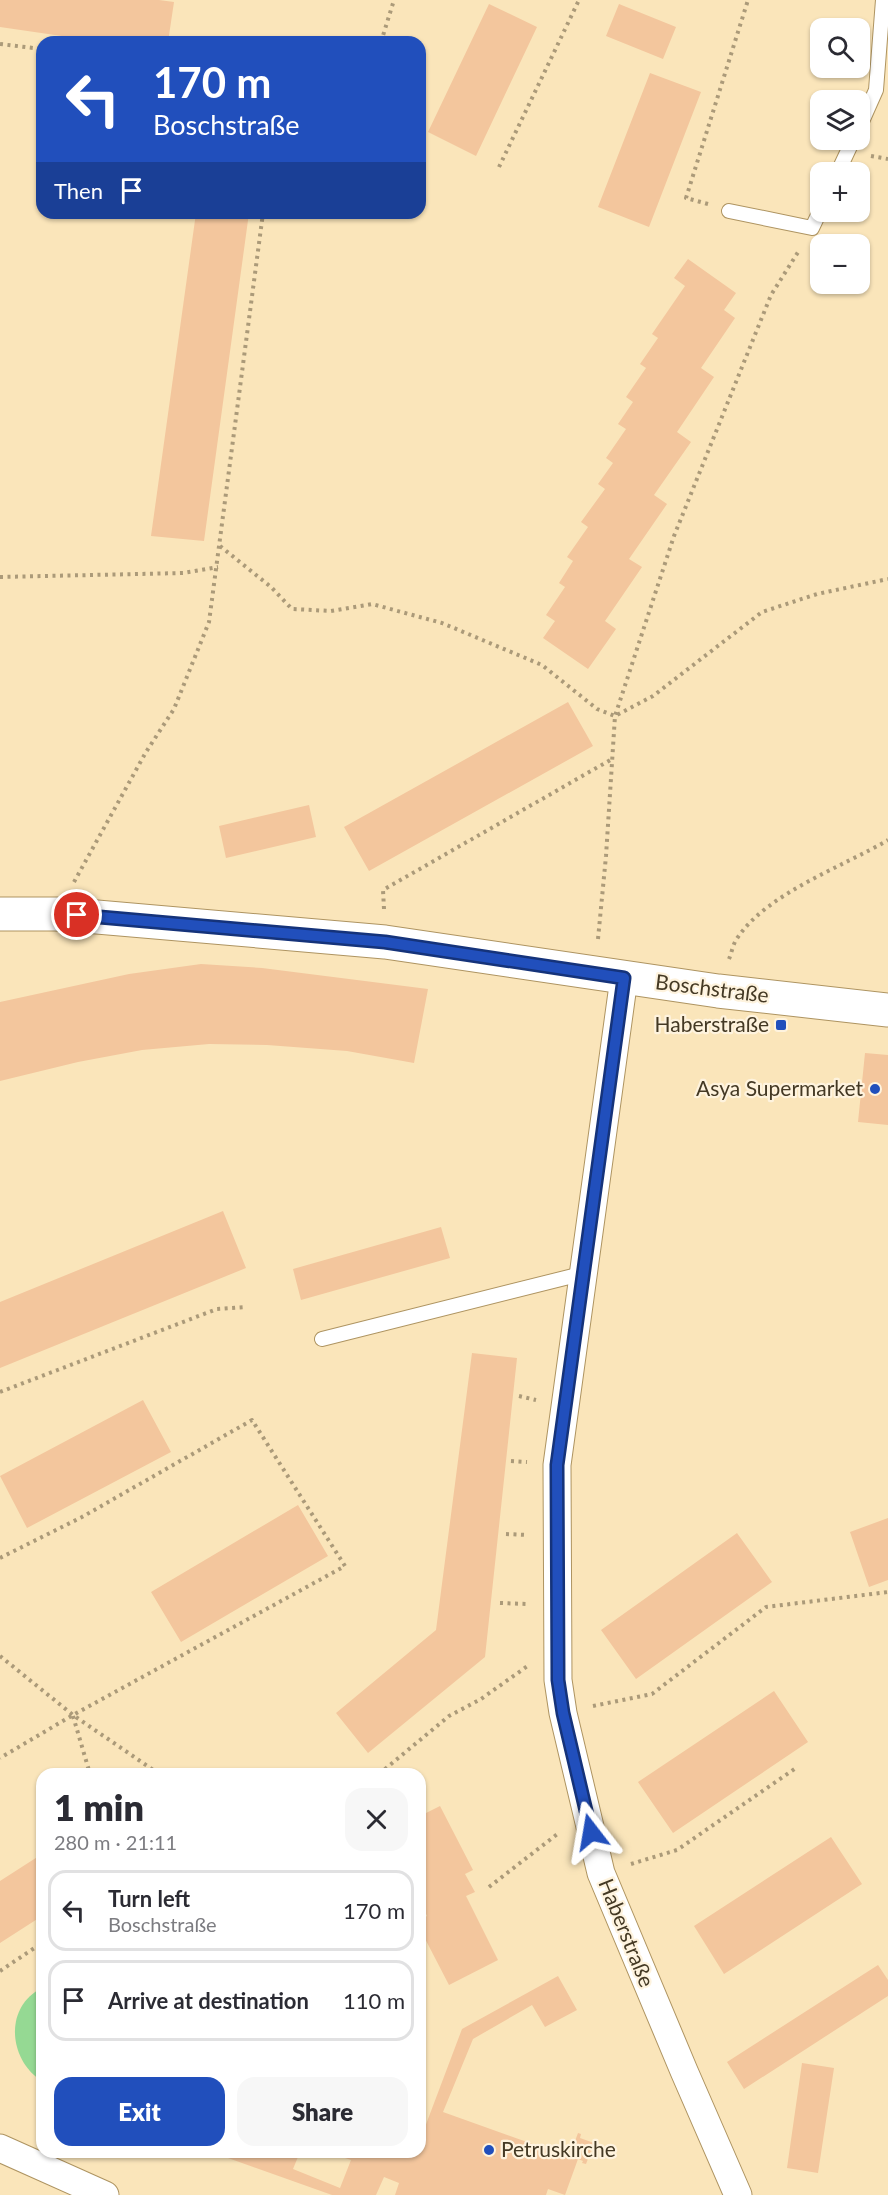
<!DOCTYPE html>
<meta charset="utf-8">
<style>
:root{--surface:#fff;--page:#f7f7f7;--text:#2b2b33;--muted:#7c7c81;--line:#e1e1e2;--accent:#214fbc}
body{margin:0;font-family:Lato,sans-serif;background:var(--page);color:var(--text);height:100vh;display:flex;flex-direction:column;font-size:22px;white-space:nowrap}
*{box-sizing:border-box;margin:0}
p{font-size:20px;color:var(--muted)}
.icon{flex:none;width:33px;height:33px;fill:none;stroke:currentColor;stroke-width:2;stroke-linecap:round;stroke-linejoin:round}
.map{position:relative;flex:1;overflow:hidden}
.sheet{position:absolute;left:36px;top:1768px;width:390px;height:390px;display:flex;flex-direction:column;background:var(--surface);border-radius:18px;box-shadow:0 2px 4px #0004}
.sheet>*{flex:none}
.hud{position:absolute;left:36px;top:36px;width:390px;height:183px;border-radius:18px;box-shadow:0 2px 4px #0004;background:#214fbc;color:#fff;overflow:hidden}
.tools{position:absolute;left:810px;top:18px;display:grid;gap:12px}
.tools a{display:grid;place-items:center;width:60px;height:60px;border-radius:12px;background:var(--surface);box-shadow:0 2px 4px #0004;font-size:30px}
.pin{position:absolute;display:grid;place-items:center;width:51px;height:51px;color:#fff;margin:-26px;border:3px solid #fff;border-radius:50%;box-shadow:0 2px 6px #0007}
.me{position:absolute;width:66px;margin:-33px;rotate:346deg;stroke-linejoin:round;filter:drop-shadow(0 0 4px #0008)}
.turn{display:flex;align-items:center;gap:21px;height:126px;padding:0 18px;font-size:27px}
.turn .icon{width:78px;height:78px;stroke-width:2.5}
.turn b{display:block;font-size:42px;line-height:51px}
.then{display:flex;align-items:center;height:57px;padding:0 18px;background:#0003;gap:12px;font-size:22px}
.round{display:grid;place-items:center;flex:none;width:63px;height:63px;border-radius:18px;background:var(--page)}
.headline{display:flex;align-items:center;justify-content:space-between;height:102px;padding:0 18px}
h1{font-size:36px;font-weight:800;line-height:45px}
.cta{display:flex;gap:12px;margin-top:auto;padding:12px 18px}
.cta a{flex:1;height:69px;border-radius:18px;background:var(--accent);color:#fff;font-size:24px;font-weight:800;line-height:69px;text-align:center}
.cta a+a{background:var(--page);color:var(--text)}
ul{padding:0;list-style:none}
li{display:flex;align-items:center;gap:18px;height:81px;margin:0 12px 9px;padding:0 6px;border:3px solid var(--line);border-radius:18px}
li div{flex:1}
li b{display:block;font-size:22px}
li em{font-style:normal}
.map>svg:first-child{display:block}
</style>
<div class="map">
<svg width="888" height="2195" viewBox="0 0 888 2195">
<rect width="100%" height="100%" fill="#fae5ba"/>
<path fill="#95d993" d="M42,1988V2081C9,2061 3,2007 42,1988Z"/>
<path fill="#f3c69d" d="M0,0H159L174,2L168,42H103L0,27Z
M489,4L537,27L476,156L428,132Z
M619,4L676,27L663,59L606,36Z
M650,73L701,92L649,227L598,207Z
M196,213H249L204,541L151,536Z
M688,259L736,293L724,310L735,318L701,368L714,377L677,432L691,442L654,495L667,504L629,559L642,567L605,621L616,629L588,669L543,638L555,621L546,615L565,587L559,583L573,561L567,557L588,527L581,522L605,489L598,484L613,463L606,458L626,429L618,424L633,402L626,397L646,368L640,364L658,338L652,334L685,286L674,278Z
M568,702L593,746L369,871L344,827Z
M309,805L316,837L226,858L219,826Z
M201,964L262,968L428,989L414,1063L347,1051L267,1045L209,1044L142,1050L78,1062L0,1081V1002L129,974Z
M865,1053L888,1055V1125L858,1122Z
M223,1211L246,1268L0,1368V1302Z
M441,1227L450,1258L301,1300L293,1269Z
M472,1353L517,1358L485,1657L368,1753L336,1713L436,1630Z
M143,1400L171,1452L27,1528L0,1476Z
M298,1505L328,1556L181,1642L151,1592Z
M888,1518V1580L869,1587L850,1532Z
M737,1533L772,1582L636,1679L601,1630Z
M774,1691L808,1742L673,1833L638,1782Z
M440,1806L473,1870L465,1874L475,1892L466,1896L498,1960L449,1985L420,1929V1920L427,1916L420,1901V1897L424,1895L420,1886V1816Z
M831,1837L862,1884L724,1974L694,1926Z
M42,1854V1916L0,1943V1881Z
M878,1965L888,1980V1996L744,2089L727,2062Z
M558,1976L577,2010L545,2027L532,2005L473,2039L443,2112L569,2157L578,2133L581,2134L580,2138L594,2143L586,2164L582,2163L583,2161L578,2159L565,2195L548,2189L546,2195H395L399,2183L384,2177L376,2195H332L228,2158L230,2152H300L293,2169L340,2188L351,2160L327,2152H420V2134L422,2135L462,2029Z
M802,2063L834,2068L818,2173L787,2168Z"/>
<g fill="none" stroke-linecap="round" stroke-linejoin="round">
<defs>
<path id="lane" d="M860,126L876,90L883,0
M838,172L853,140
M729,211L812,228L820,211
M322,1339L585,1273"/>
<path id="street" d="M624,978L557,1465L558,1680L563,1713L601,1873L684,2071L738,2195
M0,2148L105,2195"/>
<path id="secondary" d="M0,914H56L97,917L385,942L718,991L888,1010"/>
</defs>
<use href="#lane" stroke="#ae9461" stroke-width="16"/>
<use href="#street" stroke="#ae9461" stroke-width="29"/>
<use href="#secondary" stroke="#ae9461" stroke-width="35"/>
<path stroke="#ab9a79" stroke-width="4" stroke-dasharray="3 4.5" stroke-linecap="butt" d="M381,42L394,0
M0,44L42,49
M871,156L888,159
M499,167L579,0
M708,204L686,198L748,0
M220,546L271,587L292,609L331,611L372,604L442,623L542,665L597,709L615,716L653,696L762,612L817,594L888,579
M0,577L183,573L218,567
M74,882L146,752L174,709L209,622L263,213
M384,909L383,890L612,759
M598,939L606,856L615,716L674,536L771,295L800,249
M729,959C732,952 733,943 738,937C768,893 842,867 888,840
M0,1392L217,1309L246,1307
M519,1396L536,1400
M511,1461L527,1462
M506,1534L527,1535
M0,1558L82,1517L252,1420L345,1566L73,1715L0,1758
M500,1603L527,1604
M0,1656L73,1715L159,1774
M593,1706L652,1694L766,1607L888,1592
M73,1716L90,1774
M379,1774L449,1716L481,1699L529,1665
M631,1864L677,1850L796,1768
M489,1887L560,1832
M0,1971L42,1943"/>
<use href="#lane" stroke="#fff" stroke-width="14"/>
<use href="#street" stroke="#fff" stroke-width="27"/>
<use href="#secondary" stroke="#fff" stroke-width="33"/>
</g>
<g fill="none" stroke-linecap="round" stroke-linejoin="round">
<defs>
<path id="route" d="M77,915L385,942L624,978L557,1465L558,1680L563,1713L591,1832"/>
</defs>
<use href="#route" stroke="#15337a" stroke-width="15"/>
<use href="#route" stroke="#214fbc" stroke-width="10"/>
</g>
<g fill="#214fbc" stroke="#fef3de" stroke-width="2">
<rect x="775" y="1019" width="12" height="12" rx="3"/>
<circle cx="875" cy="1089" r="6"/>
<circle cx="489" cy="2150" r="6"/>
</g>
<g text-anchor="middle" stroke-width="4.5" stroke-linejoin="round" paint-order="stroke">
<g font-size="21" fill="#443924" stroke="#fef3de">
<text transform="translate(712 989) rotate(7)" y="7">Boschstraße</text>
<text transform="translate(626 1933) rotate(68)" y="7">Haberstraße</text>
</g>
<g font-size="21" fill="#443924" stroke="#fef3de" text-anchor="end">
<text x="769" y="1032">Haberstraße</text>
<text x="863" y="1096">Asya Supermarket</text>
<text x="501" y="2157" text-anchor="start">Petruskirche</text>
</g>
</g>
</svg>
<div class="tools">
<a><svg class="icon" aria-label="search" viewBox="0 0 24 24"><circle cx="10" cy="10" r="6"/><path d="M15 15l6 6"/></svg></a>
<a><svg class="icon" aria-label="layers" viewBox="0 0 24 24"><path d="M12 4l9 5-9 5-9-5zM3 14l9 5 9-5"/></svg></a>
<a>+</a>
<a>−</a>
</div>
<div class="pin" style="left:77px;top:915px;background:#d93025"><svg class="icon" aria-label="arrive" viewBox="0 0 24 24"><path d="M6 21V4h12l-3 4 3 4H6"/></svg></div>
<svg class="me" style="left:591px;top:1832px" viewBox="-20 -20 40 40"><path d="M0-17L14 15 0 8-14 15z" fill="#214fbc" stroke="#fff" stroke-width="4"/></svg>
<div class="hud">
<div class="turn"><svg class="icon" aria-label="left" viewBox="0 0 24 24"><path d="M17 20v-9H6M10 6l-5 5 5 5"/></svg><div><b>170 m</b>Boschstraße</div></div>
<div class="then">Then<svg class="icon" aria-label="arrive" viewBox="0 0 24 24"><path d="M6 21V4h12l-3 4 3 4H6"/></svg></div>
</div>
<section class="sheet">
<div class="headline"><div><h1>1 min</h1><p>280 m · 21:11</p></div><a class="round"><svg class="icon" aria-label="close" viewBox="0 0 24 24"><path d="M6 6l12 12M18 6L6 18"/></svg></a></div>
<ul>
<li><svg class="icon" aria-label="left" viewBox="0 0 24 24"><path d="M17 20v-9H6M10 6l-5 5 5 5"/></svg><div><b>Turn left</b><p>Boschstraße</p></div><em>170 m</em></li>
<li><svg class="icon" aria-label="arrive" viewBox="0 0 24 24"><path d="M6 21V4h12l-3 4 3 4H6"/></svg><div><b>Arrive at destination</b></div><em>110 m</em></li>
</ul>
<div class="cta"><a>Exit</a><a>Share</a></div>
</section>
</div>
